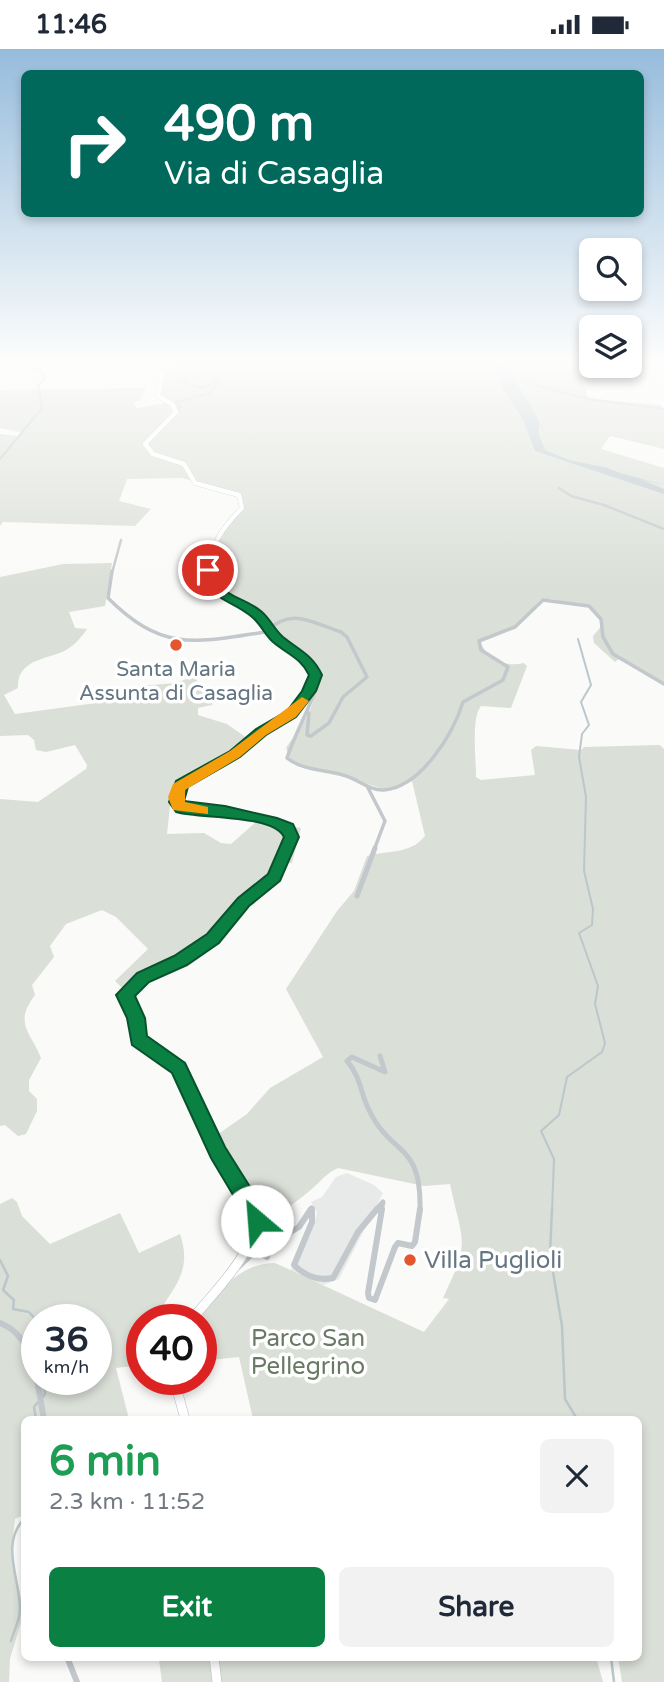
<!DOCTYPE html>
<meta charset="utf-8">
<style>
:root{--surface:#fff;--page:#f2f2f3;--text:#1f2937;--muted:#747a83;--accent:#0b8043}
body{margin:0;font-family:"Varela Round",sans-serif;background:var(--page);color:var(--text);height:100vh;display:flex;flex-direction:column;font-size:26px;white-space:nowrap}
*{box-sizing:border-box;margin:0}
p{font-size:23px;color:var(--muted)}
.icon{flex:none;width:38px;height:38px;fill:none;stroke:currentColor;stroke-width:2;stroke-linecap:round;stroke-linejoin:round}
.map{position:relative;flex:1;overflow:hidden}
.details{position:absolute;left:21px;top:1367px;width:621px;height:245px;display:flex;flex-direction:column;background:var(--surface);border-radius:10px;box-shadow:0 4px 10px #0003}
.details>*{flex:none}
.guide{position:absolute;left:21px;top:21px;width:623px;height:147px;border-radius:10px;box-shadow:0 4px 10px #0003;background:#00695c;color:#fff;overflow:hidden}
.controls{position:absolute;left:579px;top:189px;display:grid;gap:14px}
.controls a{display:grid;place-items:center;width:63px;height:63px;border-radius:10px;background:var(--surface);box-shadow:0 4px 10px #0003;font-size:35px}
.speed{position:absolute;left:21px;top:1255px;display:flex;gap:14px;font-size:35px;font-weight:700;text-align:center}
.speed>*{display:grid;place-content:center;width:91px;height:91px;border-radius:50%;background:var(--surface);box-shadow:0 4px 10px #0003;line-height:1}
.speed small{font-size:18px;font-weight:400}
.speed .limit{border:10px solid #d22;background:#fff;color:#111}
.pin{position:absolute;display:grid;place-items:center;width:60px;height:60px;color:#fff;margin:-30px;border:4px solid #fff;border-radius:50%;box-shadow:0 2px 7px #0007}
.me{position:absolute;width:77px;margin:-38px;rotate:333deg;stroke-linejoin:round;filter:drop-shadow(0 0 5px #0008)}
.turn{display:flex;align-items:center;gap:24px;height:147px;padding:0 28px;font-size:32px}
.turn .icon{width:91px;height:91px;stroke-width:2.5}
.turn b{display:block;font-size:49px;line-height:60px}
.round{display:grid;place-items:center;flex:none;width:74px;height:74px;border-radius:10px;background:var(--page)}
.headline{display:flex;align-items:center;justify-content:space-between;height:119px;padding:0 28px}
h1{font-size:42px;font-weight:700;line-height:52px;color:#1e9e55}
.primary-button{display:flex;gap:14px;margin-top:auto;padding:14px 28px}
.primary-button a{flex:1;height:80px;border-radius:10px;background:var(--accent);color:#fff;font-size:28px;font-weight:700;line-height:80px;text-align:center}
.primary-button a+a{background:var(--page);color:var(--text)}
.status{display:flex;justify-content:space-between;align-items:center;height:49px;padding:0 35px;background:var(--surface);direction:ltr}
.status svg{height:19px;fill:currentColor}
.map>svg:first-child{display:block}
</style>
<div class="status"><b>11:46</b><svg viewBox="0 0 49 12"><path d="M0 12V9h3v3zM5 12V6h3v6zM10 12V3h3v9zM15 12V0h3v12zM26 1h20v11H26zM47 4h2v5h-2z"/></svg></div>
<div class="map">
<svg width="664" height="1633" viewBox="0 0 664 1633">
<rect width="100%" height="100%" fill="#fafaf8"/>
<path fill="#e8e9e9" d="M347,1124L374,1136L383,1144L339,1230L323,1236L290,1222L315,1172L317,1163L311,1153L322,1148L336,1128Z"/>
<path fill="#dadfd7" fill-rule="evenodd" d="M170,310H573L589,350L661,356L664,361V400L610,387L601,400L664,419V635L620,609L615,613L594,594L593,587L603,575L589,558L551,550L540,551L516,578L492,585L480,593C490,612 503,618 524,614L527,617L511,659L481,657C471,668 476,711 476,728L481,731L535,726L531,701L536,697L581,701L584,698L660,696L664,700V1633H622L618,1608H639V1370H253L239,1308L201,1312L199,1270C220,1242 237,1215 275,1214L424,1283L449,1250L443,1249C471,1190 463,1196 450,1135L424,1137L338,1119C327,1124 324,1129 315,1137C298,1153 278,1164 261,1180L256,1164L211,1090L247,1065L270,1039L323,1008L286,940L337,862L354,842L367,807C387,801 410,806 425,787L412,732L387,741L291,712L286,699C310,664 325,648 306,607L292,602L250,562L225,551L217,539L212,510H205L202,506L204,499L218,492L241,460L238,455L239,445L182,429L127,430L119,452L151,460L135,477L3,473L0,477V385L18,387L20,383L0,379V341L146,339L141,351L133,354L137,359L166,354L159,348L161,324Z
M112,514L105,557L69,563L75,579L87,580C81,589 72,599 62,603C42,611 17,612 18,639L4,646L15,665L111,652L122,648L128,638L175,634L193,628L197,630L196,639L214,650L212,656L198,659V666L227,675L251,692L179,738L178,753L170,757L167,785L204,784L221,794L231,795L257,772L301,779L292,814H277L272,828L204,894L125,942L115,932L148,900L116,868L102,861L66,875L50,897L54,908L32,936L35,946C13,975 31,983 41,1009L29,1031V1042L37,1050V1062L26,1085L18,1087L5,1076L0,1077V750L38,753L86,720L87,716L75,696L46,703L36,701L34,691L28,686L0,687V528L63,515Z
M12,1149L17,1153L22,1167L50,1195L120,1164L139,1204L180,1185C190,1215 181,1230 164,1255L171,1270H142V1316L116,1319L129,1370H24V1466L15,1470L11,1504L24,1563L10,1610L9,1633H0V1155ZM37,1270H96V1330H37Z
M123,1608H596L603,1633H162L159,1611L124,1612Z"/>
<path fill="#bbc7cb" d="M492,310H501C517,335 533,358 545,385L539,375V387L545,401L569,411L608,419L581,408L620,424L664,436L642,431L664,440V445L535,402L523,371L503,339Z"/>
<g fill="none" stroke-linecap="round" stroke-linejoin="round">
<path stroke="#bbc7cb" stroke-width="2" d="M34,318L38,310
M0,410L42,359L38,337L45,329L43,324L19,310
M552,1162L554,1110L541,1082L559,1066L567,1028L602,1003L605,994L595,955L598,937L579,884L592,876L593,860L584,822L586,748L579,708L582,685L589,676L581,653L591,636L578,590"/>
<path stroke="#bbc7cb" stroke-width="2.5" d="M552,1160L550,1205L562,1277L565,1350L577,1370
M0,1211L8,1227L3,1241L14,1251L13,1260L29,1263L37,1272
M37,1304V1316
M42,1349L45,1345L43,1330
M36,1370L34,1358L38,1353
M11,1592C14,1581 20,1571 20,1560C20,1530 0,1495 24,1470
M611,1608L614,1633"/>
<defs>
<path id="secondary-far3" d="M170,310V316L162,325L158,347L172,355L176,363L145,395L153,405L184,415L195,434L239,446L242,459C224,477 208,498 209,524"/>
<path id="secondary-far2" d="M208,522C216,547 235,551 255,564C264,570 269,582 276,589C291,603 307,606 315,626L306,646L294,660L235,705L190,729L175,748L182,760C212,764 274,761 292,788L287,801"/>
<path id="secondary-far1" d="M254,1162L217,1103L179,1019L138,991L136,969L125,946L143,928L180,912L213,890L243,853L275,828L287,799"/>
<path id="secondary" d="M192,1270C213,1244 264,1196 253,1160
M174,1330L185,1370
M214,1608L217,1633"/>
<path id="highway" d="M637,310L664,312V316L640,312Z"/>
</defs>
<use href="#secondary-far3" stroke="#b3babf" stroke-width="5"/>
<use href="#secondary-far2" stroke="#b3babf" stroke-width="7"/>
<use href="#secondary-far1" stroke="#b3babf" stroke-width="9"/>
<use href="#secondary" stroke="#b3babf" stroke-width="10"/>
<use href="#highway" stroke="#b4b9bd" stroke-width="1"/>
<path stroke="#c3c8cc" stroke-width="2.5" d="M171,312L191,316L194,320L189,326
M202,324L214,327L217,333L201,339L184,334L186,329Z
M528,334L588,350L664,360
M176,361L181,358L176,353L210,344L218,334
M559,439L571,447L604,456L664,480
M112,524L121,491"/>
<path stroke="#c3c8cc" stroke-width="3.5" d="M112,522L108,549C162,603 195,594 265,583
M265,583C292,558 310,573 341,583L347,588L367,628L343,648L329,674L311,687L307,686L309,664
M315,629L319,632C310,659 296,682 287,709C302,721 325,721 343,726C356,729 370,742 384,741C421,738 453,685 463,653L503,631L508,618L481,601L479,592L515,578L543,551L589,557L601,570L603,588L613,605L664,635
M367,737L385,772L374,801"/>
<path stroke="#c3c8cc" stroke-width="5" d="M357,847L375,799
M380,1007L385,1023L352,1008L347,1012C361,1028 360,1043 369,1061C392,1109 422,1092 420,1162
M310,1162L312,1159V1162
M375,1162L383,1153L381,1162"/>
<path stroke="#c3c8cc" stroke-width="6" d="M312,1160V1173L294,1216C305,1227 318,1232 333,1229L358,1183L377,1160
M382,1160L368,1244L369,1249L375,1251L395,1198L398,1194L412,1197L415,1193L420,1160
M238,1218L256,1201L267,1208L272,1194L299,1178L311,1160
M0,1274C36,1287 37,1337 44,1370
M67,1608L77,1633"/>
<use href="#secondary-far3" stroke="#fff" stroke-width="4.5"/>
<use href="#secondary-far2" stroke="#fff" stroke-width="5"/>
<use href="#secondary-far1" stroke="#fff" stroke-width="7"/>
<use href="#secondary" stroke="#fff" stroke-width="9"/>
<use href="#highway" fill="#fff" fill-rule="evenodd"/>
</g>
<linearGradient id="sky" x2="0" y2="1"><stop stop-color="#96bcdc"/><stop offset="0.58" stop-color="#fdfdfc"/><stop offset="1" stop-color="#fdfdfc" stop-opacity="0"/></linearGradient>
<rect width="664" height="539" fill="url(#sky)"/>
<path fill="#0b8043" stroke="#07532c" stroke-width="2" d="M208,517L214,521C223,552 241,545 262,563C270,570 275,581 283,588C299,601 313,606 322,626L316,642L296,668L266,686L240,708L188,738L184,752L225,757L277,769L293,775L299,788L280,832L249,857L219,894L187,916L149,933L135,947L145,969L147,987L185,1014L225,1098L262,1157L267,1172L264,1179L257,1181L250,1179L245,1166L211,1109L172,1024L132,996L127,969L116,946L137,924L174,907L207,885L238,849L268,825L284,788C273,765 199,770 176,763L169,753L176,732L230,702L256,680L287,662L302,642L309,626C301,609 287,605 273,593C265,586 260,574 252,568C229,549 212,554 202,521Z"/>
<path fill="#f59e0b" d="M302,648L309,652L296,668L266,686L240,708L185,741V753L208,758V765L173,761L168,748L173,735L230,702Z"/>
<g fill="#e4572e" stroke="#fff" stroke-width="2.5">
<circle cx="176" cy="596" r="7"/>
<circle cx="410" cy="1211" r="7"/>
</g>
<g text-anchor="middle" stroke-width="7" stroke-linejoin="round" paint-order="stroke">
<g font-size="21" fill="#657683" stroke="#fff">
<text x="176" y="627">Santa Maria<tspan x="176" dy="24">Assunta di Casaglia</tspan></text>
</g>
<g font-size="24" fill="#657683" stroke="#fff" text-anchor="start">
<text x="424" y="1219">Villa Puglioli</text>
</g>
<g font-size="24" fill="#687a64" stroke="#fff">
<text x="308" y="1297">Parco San<tspan x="308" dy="28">Pellegrino</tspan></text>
</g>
</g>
</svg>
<div class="controls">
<a><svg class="icon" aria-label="search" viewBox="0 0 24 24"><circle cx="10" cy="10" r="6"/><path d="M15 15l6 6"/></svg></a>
<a><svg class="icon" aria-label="layers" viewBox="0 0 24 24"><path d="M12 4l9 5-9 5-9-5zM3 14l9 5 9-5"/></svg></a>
</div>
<div class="speed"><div>36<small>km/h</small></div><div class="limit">40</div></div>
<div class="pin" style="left:208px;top:521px;background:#d93025"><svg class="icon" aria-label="arrive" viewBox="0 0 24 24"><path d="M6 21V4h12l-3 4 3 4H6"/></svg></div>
<svg class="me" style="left:257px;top:1172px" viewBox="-20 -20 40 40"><circle r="19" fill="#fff"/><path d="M0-13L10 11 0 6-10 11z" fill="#0b8043"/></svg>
<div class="guide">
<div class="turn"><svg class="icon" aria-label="right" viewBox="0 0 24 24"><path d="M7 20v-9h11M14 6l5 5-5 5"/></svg><div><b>490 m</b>Via di Casaglia</div></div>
</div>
<section class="details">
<div class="headline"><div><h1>6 min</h1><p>2.3 km · 11:52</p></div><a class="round"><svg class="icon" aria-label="close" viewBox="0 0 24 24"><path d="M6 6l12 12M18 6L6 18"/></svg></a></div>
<div class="primary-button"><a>Exit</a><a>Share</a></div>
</section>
</div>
